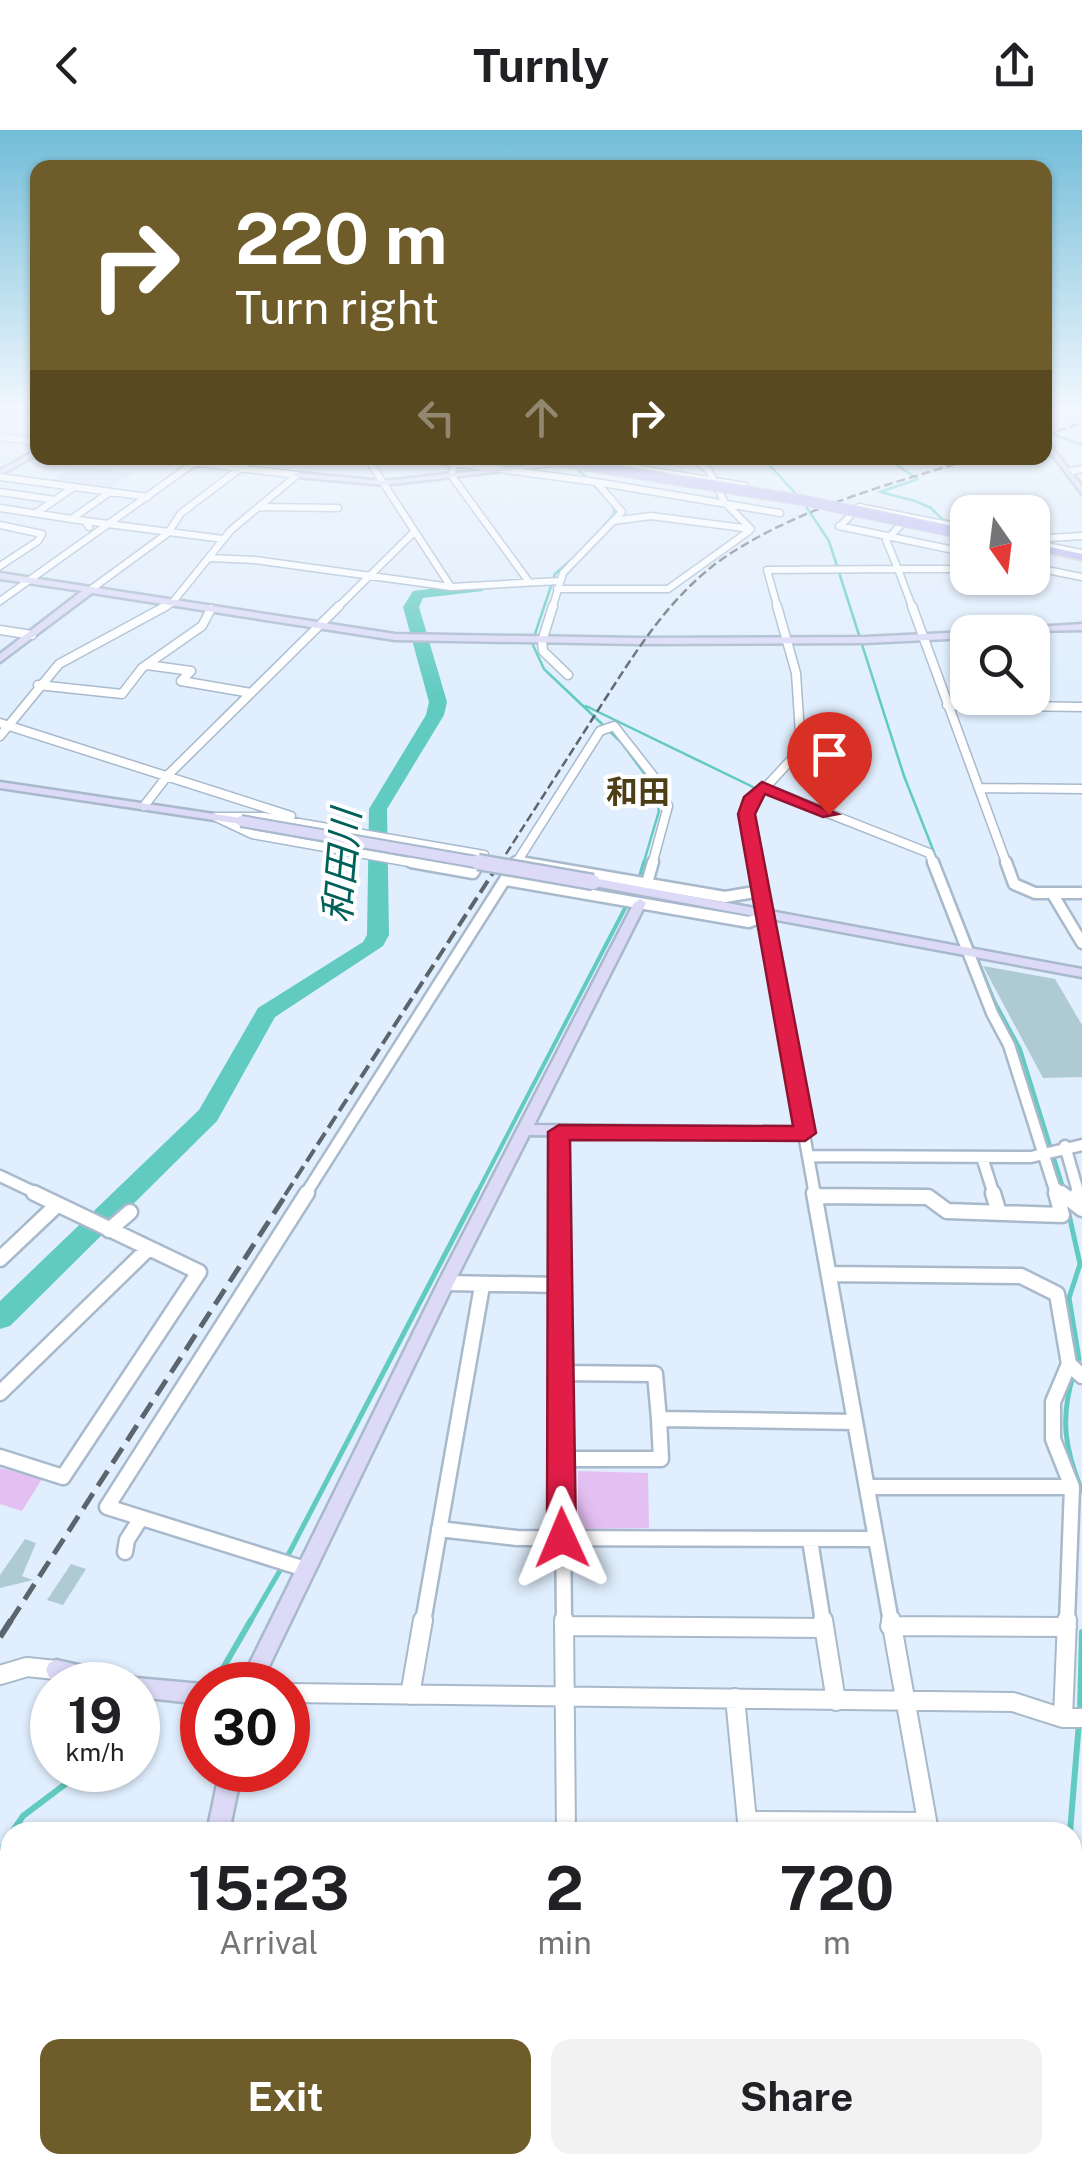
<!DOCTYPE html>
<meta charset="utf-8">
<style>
:root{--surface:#fff;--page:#f2f2f2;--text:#202124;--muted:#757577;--accent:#6e5c2a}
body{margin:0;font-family:"Public Sans","Noto Sans JP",sans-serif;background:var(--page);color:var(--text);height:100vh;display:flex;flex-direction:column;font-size:38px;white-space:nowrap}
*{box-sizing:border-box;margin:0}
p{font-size:32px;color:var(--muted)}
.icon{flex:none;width:55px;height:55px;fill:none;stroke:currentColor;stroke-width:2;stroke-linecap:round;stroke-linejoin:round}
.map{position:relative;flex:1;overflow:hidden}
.panel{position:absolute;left:0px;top:1692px;width:1082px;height:352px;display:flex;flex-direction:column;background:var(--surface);border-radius:30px 30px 0 0;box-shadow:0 2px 8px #0004}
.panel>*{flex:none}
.hud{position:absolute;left:30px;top:30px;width:1022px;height:305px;border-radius:20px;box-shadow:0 2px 8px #0004;background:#6e5c2a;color:#fff;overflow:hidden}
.needle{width:65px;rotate:166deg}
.controls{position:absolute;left:950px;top:365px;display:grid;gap:20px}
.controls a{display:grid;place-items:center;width:100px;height:100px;border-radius:20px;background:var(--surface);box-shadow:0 2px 8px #0004;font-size:50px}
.speed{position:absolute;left:30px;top:1532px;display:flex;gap:20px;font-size:50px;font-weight:700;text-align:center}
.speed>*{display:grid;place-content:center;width:130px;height:130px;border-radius:50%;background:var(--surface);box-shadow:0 2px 8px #0004;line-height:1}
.speed small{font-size:25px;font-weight:400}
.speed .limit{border:15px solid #d22;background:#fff;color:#111}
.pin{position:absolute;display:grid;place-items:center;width:85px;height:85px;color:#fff;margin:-102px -42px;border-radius:50% 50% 50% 0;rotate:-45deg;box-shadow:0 0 10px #0007}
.pin .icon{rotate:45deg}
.me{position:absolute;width:110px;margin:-55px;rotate:359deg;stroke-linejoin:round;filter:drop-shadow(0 0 8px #0008)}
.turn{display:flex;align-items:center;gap:35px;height:210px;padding:0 40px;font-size:45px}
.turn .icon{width:130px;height:130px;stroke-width:2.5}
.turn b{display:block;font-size:70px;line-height:85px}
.lanes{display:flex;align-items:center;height:95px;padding:0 40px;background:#0003;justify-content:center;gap:50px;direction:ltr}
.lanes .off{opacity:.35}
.eta{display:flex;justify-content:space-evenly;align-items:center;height:170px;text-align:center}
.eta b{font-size:60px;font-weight:700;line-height:70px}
.cta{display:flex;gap:20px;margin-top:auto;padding:20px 40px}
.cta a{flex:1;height:115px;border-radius:20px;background:var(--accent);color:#fff;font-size:40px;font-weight:700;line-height:115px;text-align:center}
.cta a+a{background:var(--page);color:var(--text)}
header{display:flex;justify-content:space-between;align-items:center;height:130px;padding:0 40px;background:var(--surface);font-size:45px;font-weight:700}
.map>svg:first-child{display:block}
</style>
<header><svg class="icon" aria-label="back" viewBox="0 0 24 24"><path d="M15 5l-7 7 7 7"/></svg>Turnly<svg class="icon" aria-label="share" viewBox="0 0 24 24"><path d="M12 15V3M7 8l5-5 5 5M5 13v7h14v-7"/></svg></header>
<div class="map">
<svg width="1082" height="2043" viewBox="0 0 1082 2043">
<rect width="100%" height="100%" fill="#e0eefd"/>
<path fill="#d0e2f6" d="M74,336L134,343L107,360L49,352Z"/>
<path fill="#e3bff2" d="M0,1338L42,1349L22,1381L0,1374Z
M578,1341L648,1343L649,1398L578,1399Z"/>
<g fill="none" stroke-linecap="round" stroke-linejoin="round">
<path stroke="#61cbc1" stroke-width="2.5" d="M1045,301L1082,315
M763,328L797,365
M886,328L918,349L880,362L915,371L931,378L943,390L968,395
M578,339L606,368
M803,372L829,411L904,646L939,735
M588,414L615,383L613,375
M578,424L555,444L532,513L544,539L621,612L652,654L659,681L643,735
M586,576L753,657"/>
<path stroke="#61cbc1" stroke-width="4" d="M938,732L994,871L1020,919L1063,1057
M639,750L644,732
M476,1065L635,759"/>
<path stroke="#61cbc1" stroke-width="5" d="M1066,1071L1080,1134L1069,1168L1079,1229L1076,1237
M1073,1246C1060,1289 1065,1320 1082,1361
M286,1429L477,1063
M250,1492L282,1437"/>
<path stroke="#61cbc1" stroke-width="6" d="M219,1545L251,1490
M1080,1582L1082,1502
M138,1599L149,1590
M12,1702L23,1686L84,1640
M1070,1702L1079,1592
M0,1721L10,1706
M1059,2035V2043"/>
<path fill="#61cbc1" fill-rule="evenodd" d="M478,453L483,455V461L423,468L419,477L447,572L444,585L387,679L389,805L383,816L275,887L217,991L10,1196L0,1199V1171L199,980L258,878L363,812L367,805L369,679L426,585L429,572L403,477L413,461Z"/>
</g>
<path fill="#aecad3" d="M983,836L1055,849L1082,895V947L1043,948Z
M25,1409L36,1413L22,1446L33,1450L0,1458V1445Z
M71,1434L86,1439L63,1475L47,1470Z"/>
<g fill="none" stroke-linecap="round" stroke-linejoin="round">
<defs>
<path id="street-far4" d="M0,307L38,312
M158,328L297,345
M367,328L451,457
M417,328L596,352L780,383
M456,330L451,345L529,452
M591,331L745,356
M1069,342L1082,339
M0,347L148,367
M0,362L55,370
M259,377L338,378
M0,378L85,391L89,397
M36,383L74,357
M909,387L886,410L898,439H968
M73,388L110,362
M85,391L223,409
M613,391L651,386L751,399L725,373L709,341L694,328
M0,395L42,404L38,411L0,436
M839,396L968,423
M840,396L859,377L968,399
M1032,409L1082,406
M1032,413L1082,423
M210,428L255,430L451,457L560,451
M1032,437L1082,447
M557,459H668L749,401
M90,460L168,403L181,383L254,328
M0,471L201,328
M161,479L172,473L231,400L297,345
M336,479L414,402
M552,479L563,443L622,382L597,353
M778,479L767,440L898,439L913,479"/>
<path id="street-far3" d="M553,476L542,511L543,521L568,545
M912,476L1007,735
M0,500L32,505
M147,535L191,541L181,551L251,563
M38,555L122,564L142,538L202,496L211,479
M947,575L1082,577
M0,593L291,686
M0,606L59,534L166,476
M762,657L929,723L934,735
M979,658L1082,659
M144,676L168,645L339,476
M519,732L534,735
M426,735L252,704L216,687H264L484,725L478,735
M515,735L600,601L614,596L658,652L668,676L652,735
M755,735L746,684L750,674L801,619L796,543L777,476"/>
<path id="street-far2" d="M411,732L473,743L480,732
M520,732L725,767L761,761
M755,732L815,1065
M933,732L992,883L1009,915L1054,1057L1064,1065
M1006,732L1014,754L1035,763H1082
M506,750L749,792L766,785
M647,753L653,732
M1052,763L1082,813
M559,1003L560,1065
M1065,1016L1079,1065
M809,1026L1031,1027L1082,1015
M982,1027L994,1065
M0,1046L40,1065
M1054,1057L1056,1065
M305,1065L516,732"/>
<path id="street-far1" d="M560,1063L564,1492
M814,1063L891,1492
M993,1063L999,1083
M1061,1063L1082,1079
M1078,1063L1082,1075
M816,1066L928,1067L947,1081L1062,1085L1056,1063
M109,1100L130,1082
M0,1129L57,1075
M830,1144L1021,1146L1057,1164L1069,1234L1082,1246
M446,1153L559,1155
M559,1243L655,1244L659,1289
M0,1263L148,1119
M0,1327L63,1347L199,1142L34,1063
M561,1329H661L659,1289L855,1292
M867,1357H1072
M439,1399L517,1408L876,1409
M810,1410L823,1492
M125,1422L127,1410L141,1388
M305,1439L107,1377L307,1063
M423,1492L482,1156
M1067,1492L1072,1357L1053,1309V1272L1069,1234"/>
<path id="street" d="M564,1490L566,1702
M823,1490L836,1571
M891,1490L929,1702
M564,1496L824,1498
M890,1496L1067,1497
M0,1545L27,1537L56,1540
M288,1563L1013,1572L1063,1588H1082
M410,1565L423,1490
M735,1568L747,1691L927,1692
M1063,1588L1067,1490
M0,1758L5,1738
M1072,1985L1082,1992
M569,2035V2043
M705,2035L706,2043
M986,2035L987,2043
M14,2043H48"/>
<path id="secondary" d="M1045,308L1082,356V364L1045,315Z
M38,319V324L0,345V340Z
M594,328H614L384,355L297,347L293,345L297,343L384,351Z
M0,443L395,504L639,508L865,507L968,502H969L968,508L865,513L639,514L395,510L92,463L0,532V524L82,461L0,449Z
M1082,494V500L998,502L1003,499Z
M0,652L241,688L247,691L241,694L0,658Z
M593,748L1082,839V847L589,755V749Z
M640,769L646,773L534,995L805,998L812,1003L805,1008L529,1005L454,1153L260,1555H239L438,1153L634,773Z
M56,1530L136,1548L202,1554L204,1555H202V1574L138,1567V1555C107,1555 77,1557 49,1547L46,1540L49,1533Z
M220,1640H242L229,1702H207Z
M156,2035H182L181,2043H155Z"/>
<path id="primary" d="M0,280H38V284H0Z
M1032,413L1082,424V430L1032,419Z"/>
</defs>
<use href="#street-far4" stroke="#a8b9cc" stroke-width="9"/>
<use href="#street-far3" stroke="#a8b9cc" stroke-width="11"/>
<use href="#street-far2" stroke="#a8b9cc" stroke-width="15"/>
<use href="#street-far1" stroke="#a8b9cc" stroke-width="19"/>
<use href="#street" stroke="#a8b9cc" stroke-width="22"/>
<use href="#secondary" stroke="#a8b9cc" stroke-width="5"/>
<use href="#primary" stroke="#cecfd1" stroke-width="4"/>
<use href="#street-far4" stroke="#fff" stroke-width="6"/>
<use href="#street-far3" stroke="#fff" stroke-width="8"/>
<use href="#street-far2" stroke="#fff" stroke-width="10"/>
<use href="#street-far1" stroke="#fff" stroke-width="14"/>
<use href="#street" stroke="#fff" stroke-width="18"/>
<use href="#secondary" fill="#dcdaf7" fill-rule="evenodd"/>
<use href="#primary" fill="#b8b6ef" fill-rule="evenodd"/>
<path stroke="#5c646d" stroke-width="2.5" stroke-dasharray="9 4" stroke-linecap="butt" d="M1045,305L1082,293
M499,735C530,686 562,637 593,588C632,528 668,465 728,425C803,376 891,354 975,328"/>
<path stroke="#5c646d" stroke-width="4" stroke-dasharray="14 6" stroke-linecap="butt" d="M285,1065L500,732"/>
<path stroke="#5c646d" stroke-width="5" stroke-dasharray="18 9" stroke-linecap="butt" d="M10,1492L287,1063"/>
<path stroke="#5c646d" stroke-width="6" stroke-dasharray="22 11" stroke-linecap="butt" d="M0,1507L11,1490"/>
<defs>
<path id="secondary-bridge-far1" d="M241,691L493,735"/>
<path id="secondary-bridge" d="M478,732L593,752"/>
<path id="primary-bridge" d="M539,328L807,371L968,405"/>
</defs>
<use href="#secondary-bridge-far1" stroke="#a8b9cc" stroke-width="14" stroke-linecap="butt"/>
<use href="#secondary-bridge" stroke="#a8b9cc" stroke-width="19" stroke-linecap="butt"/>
<use href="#primary-bridge" stroke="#cecfd1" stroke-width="12" stroke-linecap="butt"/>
<use href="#secondary-bridge-far1" stroke="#dcdaf7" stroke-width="10"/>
<use href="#secondary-bridge" stroke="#dcdaf7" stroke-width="14"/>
<use href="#primary-bridge" stroke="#b8b6ef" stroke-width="10"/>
</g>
<linearGradient id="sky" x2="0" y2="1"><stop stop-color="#72bdd8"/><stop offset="0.49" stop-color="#f1f7fe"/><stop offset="1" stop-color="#f1f7fe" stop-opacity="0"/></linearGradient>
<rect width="1082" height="566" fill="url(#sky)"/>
<path fill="#e11d48" stroke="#92132f" stroke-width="2.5" d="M762,652L838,684L823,687L765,664L755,684L816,1003L805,1011L570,1010L576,1408L572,1417L562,1421L552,1417L547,1408L548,1002L559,995L793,996L738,684L744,667Z"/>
<g text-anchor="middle" stroke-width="8" stroke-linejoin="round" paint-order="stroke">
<g font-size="32" font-weight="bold" fill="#4c3e15" stroke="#fff">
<text x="638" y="673">和田</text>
</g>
<g font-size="38" font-style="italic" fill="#00615a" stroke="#fff">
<text transform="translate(342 736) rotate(-85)" y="13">和田川</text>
</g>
</g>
</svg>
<div class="controls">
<a><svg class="needle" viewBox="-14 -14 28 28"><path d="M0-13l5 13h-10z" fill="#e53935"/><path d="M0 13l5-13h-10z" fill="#757577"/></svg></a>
<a><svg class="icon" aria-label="search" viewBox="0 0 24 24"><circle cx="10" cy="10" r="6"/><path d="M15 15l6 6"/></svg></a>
</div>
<div class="speed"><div>19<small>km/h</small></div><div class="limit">30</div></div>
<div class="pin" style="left:829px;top:684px;background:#d93025"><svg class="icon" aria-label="arrive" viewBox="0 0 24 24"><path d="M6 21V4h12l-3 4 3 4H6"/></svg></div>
<svg class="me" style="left:562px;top:1408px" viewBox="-20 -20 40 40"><path d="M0-17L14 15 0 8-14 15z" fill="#e11d48" stroke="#fff" stroke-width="4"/></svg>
<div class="hud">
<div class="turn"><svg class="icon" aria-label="right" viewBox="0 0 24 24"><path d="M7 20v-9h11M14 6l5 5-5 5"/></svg><div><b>220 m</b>Turn right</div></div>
<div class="lanes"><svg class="icon off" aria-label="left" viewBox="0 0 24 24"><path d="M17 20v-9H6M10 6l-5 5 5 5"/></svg><svg class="icon off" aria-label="ahead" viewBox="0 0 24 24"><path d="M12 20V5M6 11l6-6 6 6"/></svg><svg class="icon" aria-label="right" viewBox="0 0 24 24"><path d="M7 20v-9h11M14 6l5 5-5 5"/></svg></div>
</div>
<section class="panel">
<div class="eta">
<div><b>15:23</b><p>Arrival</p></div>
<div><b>2</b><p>min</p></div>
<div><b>720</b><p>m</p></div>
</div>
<div class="cta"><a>Exit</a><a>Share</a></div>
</section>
</div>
